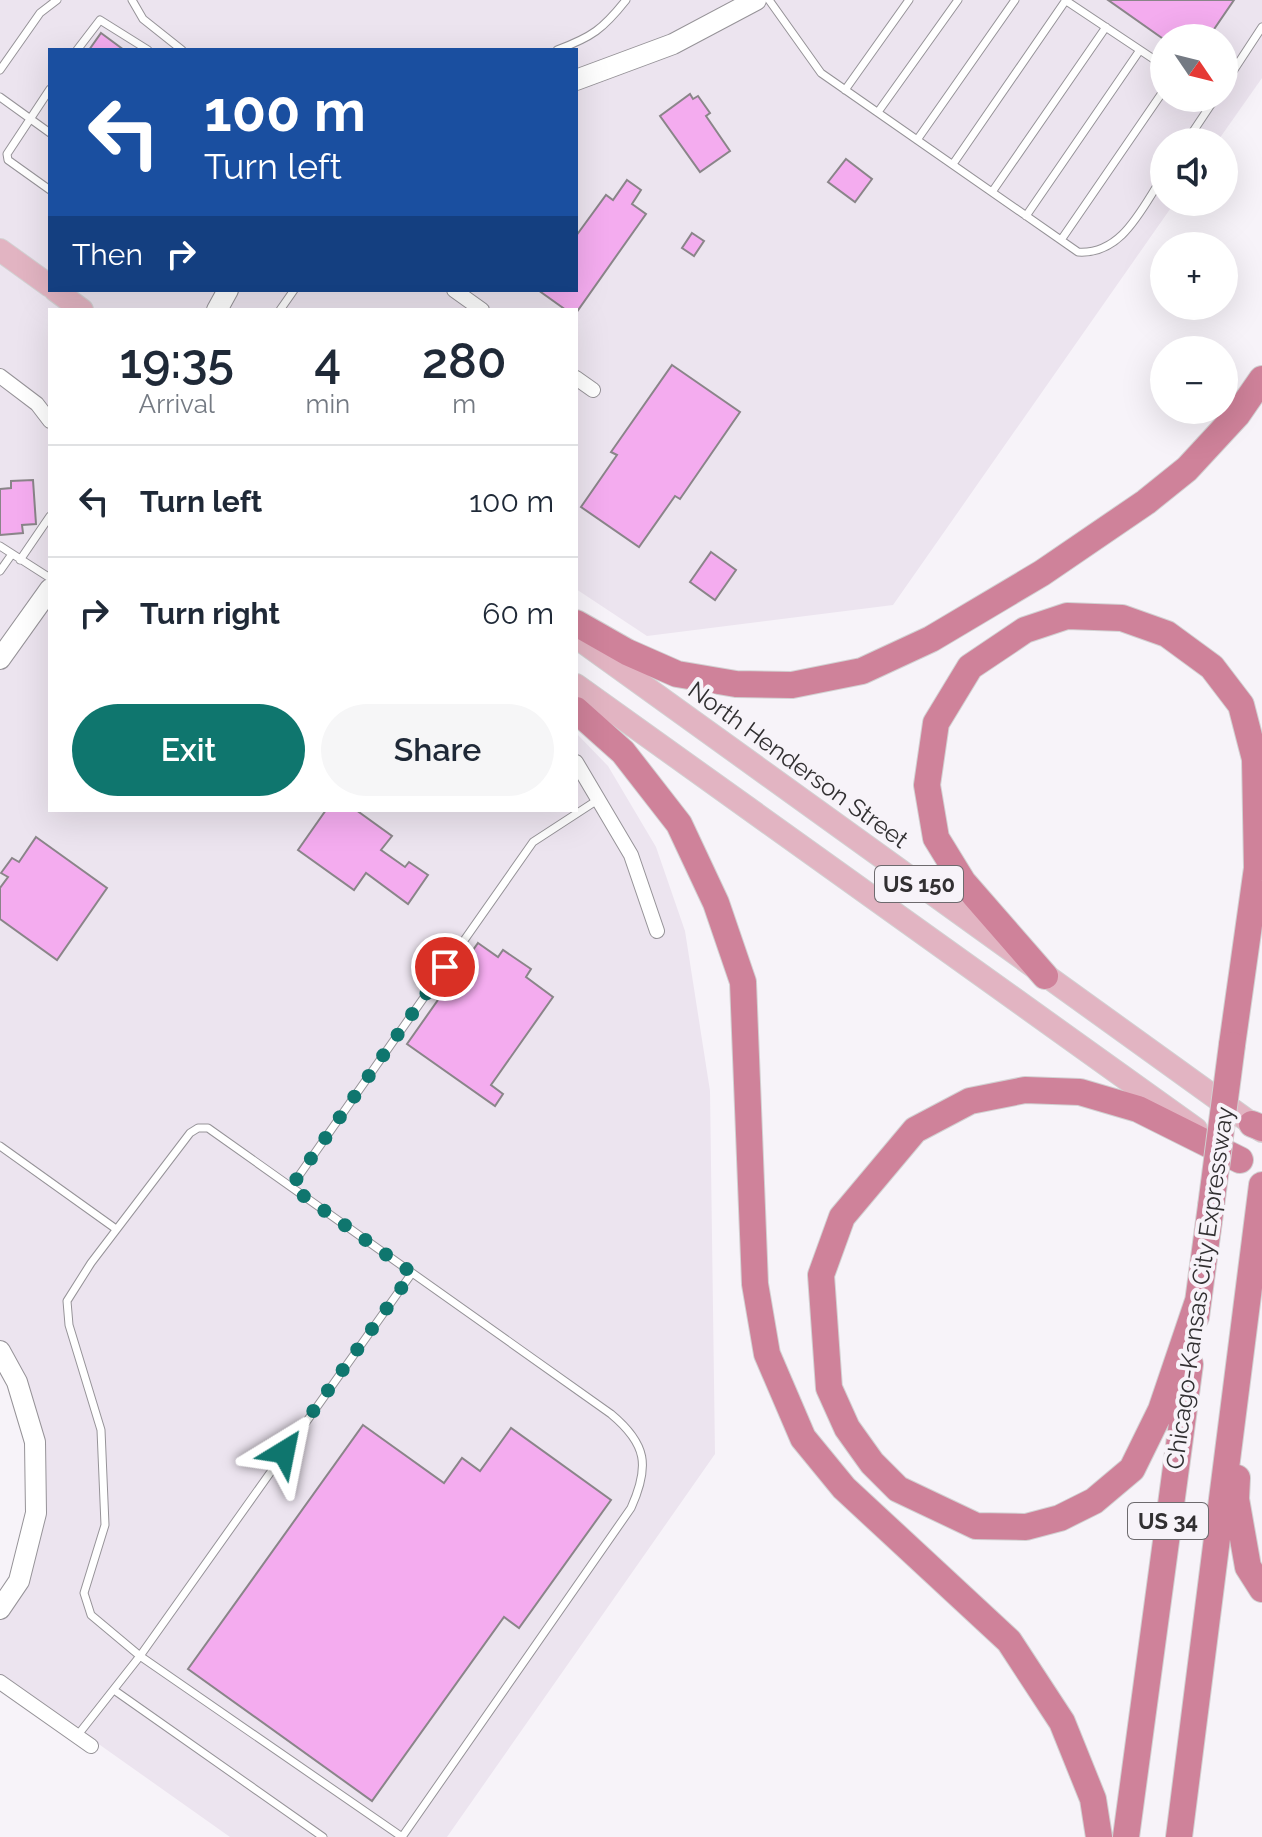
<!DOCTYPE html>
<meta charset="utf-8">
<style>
:root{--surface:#fff;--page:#f6f6f7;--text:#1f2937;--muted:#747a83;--line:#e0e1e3;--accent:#0f766e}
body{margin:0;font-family:Raleway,sans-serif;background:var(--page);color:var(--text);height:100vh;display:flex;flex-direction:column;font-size:30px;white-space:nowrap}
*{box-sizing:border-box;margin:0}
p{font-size:26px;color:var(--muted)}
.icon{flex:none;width:44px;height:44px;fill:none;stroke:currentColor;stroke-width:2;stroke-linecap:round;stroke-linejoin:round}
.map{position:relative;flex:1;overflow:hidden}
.details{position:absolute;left:48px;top:308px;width:530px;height:504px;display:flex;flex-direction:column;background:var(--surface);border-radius:0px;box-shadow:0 8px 32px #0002}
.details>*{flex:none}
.top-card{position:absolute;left:48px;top:48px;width:530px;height:244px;border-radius:0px;box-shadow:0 8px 32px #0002;background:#1a4fa0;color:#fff;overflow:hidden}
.needle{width:52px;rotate:125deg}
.controls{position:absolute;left:1150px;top:24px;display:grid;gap:16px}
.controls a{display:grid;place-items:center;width:88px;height:88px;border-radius:50%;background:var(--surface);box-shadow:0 8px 32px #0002;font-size:40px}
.pin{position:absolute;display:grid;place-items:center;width:68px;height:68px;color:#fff;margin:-34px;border:4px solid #fff;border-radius:50%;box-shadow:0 2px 8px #0007}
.me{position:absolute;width:88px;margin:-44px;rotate:35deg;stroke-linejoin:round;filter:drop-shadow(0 0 6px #0008)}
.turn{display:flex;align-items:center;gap:28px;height:168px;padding:0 24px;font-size:36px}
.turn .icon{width:104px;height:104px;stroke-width:2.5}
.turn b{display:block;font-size:56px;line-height:68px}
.then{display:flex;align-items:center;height:76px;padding:0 24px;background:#0003;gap:16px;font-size:30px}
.eta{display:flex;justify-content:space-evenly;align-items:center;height:136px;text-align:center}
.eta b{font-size:48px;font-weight:600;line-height:56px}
.primary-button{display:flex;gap:16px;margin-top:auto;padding:16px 24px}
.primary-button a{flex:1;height:92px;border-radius:48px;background:var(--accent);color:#fff;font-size:32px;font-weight:600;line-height:92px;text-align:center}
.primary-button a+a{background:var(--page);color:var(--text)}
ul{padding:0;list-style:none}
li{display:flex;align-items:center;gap:24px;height:112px;padding:0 24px;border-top:2px solid var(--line)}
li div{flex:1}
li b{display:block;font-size:30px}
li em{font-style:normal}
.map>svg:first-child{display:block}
</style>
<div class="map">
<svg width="1262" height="1837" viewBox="0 0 1262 1837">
<rect width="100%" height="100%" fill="#f7f3f9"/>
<path fill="#ece4ef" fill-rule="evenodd" d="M0,0H1262V78L1217,142H1164V202H1175L893,605L647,636L576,589V310H50V810H576V733L608,766L656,847L685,931L710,1091L715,1454L447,1837H230L100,1745L77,1736L0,1682V1609L19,1581L35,1442L0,1351ZM1164,38H1224V98H1164ZM50,50H576V290H50Z"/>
<path fill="#f4acef" stroke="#8a8589" stroke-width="2" d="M1108,0H1234L1208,38H1162Z
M101,33L124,50H89Z
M690,94L693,99L698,96L710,113L706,116L730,151L700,172L660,116Z
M846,159L872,179L855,202L828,182Z
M627,180L641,190L632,204L646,214L576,313V310H566L538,290H576V236L606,195L613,200Z
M692,233L704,241L694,256L682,248Z
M672,365L740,412L680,499L675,496L639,547L581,507L617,455L611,452Z
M33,480L36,524L22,525L23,533L0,535V489L11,488V481Z
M711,552L736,570L715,600L690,582Z
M326,810H356L392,836L381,850L405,867L409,862L428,875L408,904L366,873L354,890L298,850Z
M36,837L107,888L57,960L0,919V888L8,877L1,873L12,858L19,862Z
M478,943L498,957L503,950L531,969L526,977L553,997L491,1085L503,1094L495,1106L407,1044Z
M363,1425L444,1483L462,1458L480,1471L511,1428L611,1500L519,1628L504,1617L372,1801L188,1669Z"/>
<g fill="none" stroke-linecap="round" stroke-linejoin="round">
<defs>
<path id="lane" d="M132,0L143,19L182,50
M769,0L821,73L1078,252C1123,255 1142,207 1164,175
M1065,0L1164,66
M77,50L100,20L148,50
M557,50C592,37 603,29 626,0
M0,70L40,13L57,0
M1224,85L1262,27
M50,89L7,154L8,160L50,190
M845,90L909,0
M0,97L50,133
M878,112L958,0
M917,140L1015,0
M1186,142L1214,100L1211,98
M953,164L1066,0
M992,192L1106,27
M1026,216L1140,50
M1061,240L1164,90
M280,310L294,290
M0,546L50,578
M20,560L50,516
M0,571L12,554
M0,1146L116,1229
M291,1187L533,842L599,799
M114,1690L323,1837
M77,1736L140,1656L412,1273
M402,1837L631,1508C650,1466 647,1444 611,1414L208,1128H198L190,1133L91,1263L67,1301L69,1325L101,1430L105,1525L84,1593L91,1615L140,1656L402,1837"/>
<path id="street" d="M454,290L482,310
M0,376L37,404L50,421
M576,378L593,390
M576,762L631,855L657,931
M0,1682L91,1746"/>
<path id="secondary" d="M576,80L673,44L756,0
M217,310L228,290
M0,659L50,589
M0,1351L17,1382L35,1442L36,1513L19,1581L0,1609"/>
<path id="primary" d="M0,250L50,286
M55,290L82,310
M576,637L1262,1131
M576,685L1196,1129"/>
<path id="highway" d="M576,623L627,652L677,674L736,684L792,685L862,671L931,639L1042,573L1146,502L1187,469L1237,415L1262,379
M576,710L623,752L679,824L716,903L743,982L755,1284L767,1354L803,1438L844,1488L1009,1641L1062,1722L1093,1799L1099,1837
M1045,976L963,882L936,838L927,785L936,723L970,667L1025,630L1067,616L1122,618L1167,634L1212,667L1241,705L1255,759L1257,868
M1232,1045L1259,854
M1252,1124L1262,1128
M1198,1301L1161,1410L1132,1469L1094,1501L1060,1518L1026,1527L976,1526L898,1489L872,1463L847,1428L829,1388L821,1275L842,1217L915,1130L970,1101L1025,1090L1080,1092L1138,1109L1240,1160
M1196,1317L1211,1206
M1237,1478L1236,1499L1248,1567L1262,1589
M1126,1837L1190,1364
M1179,1837L1262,1185"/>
</defs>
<use href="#lane" stroke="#969398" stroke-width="9"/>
<use href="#street" stroke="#969398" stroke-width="16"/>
<use href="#secondary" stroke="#969398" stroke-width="22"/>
<use href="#primary" stroke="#d2d1d2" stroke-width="24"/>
<use href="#highway" stroke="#d2d1d2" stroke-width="28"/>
<use href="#lane" stroke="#fff" stroke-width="7"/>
<use href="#street" stroke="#fff" stroke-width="14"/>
<use href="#secondary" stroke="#fff" stroke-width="20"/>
<use href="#primary" stroke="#e2b4c2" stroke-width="22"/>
<use href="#highway" stroke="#cf829a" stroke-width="26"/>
<defs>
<path id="highway-bridge" d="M1211,1206L1232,1045"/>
</defs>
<use href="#highway-bridge" stroke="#d2d1d2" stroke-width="28" stroke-linecap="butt"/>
<use href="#highway-bridge" stroke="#cf829a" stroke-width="26"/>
</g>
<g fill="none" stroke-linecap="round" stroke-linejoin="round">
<path stroke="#0f766e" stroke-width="14" stroke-dasharray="0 25.2" d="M284,1452L412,1273L291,1187L445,967"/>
</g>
<g text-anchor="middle" stroke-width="8" stroke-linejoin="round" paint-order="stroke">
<g fill="#f7f3f9" stroke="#6d6a6e" stroke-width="2">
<rect x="875" y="866" width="88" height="36" rx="6"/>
<rect x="1128" y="1503" width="80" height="36" rx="6"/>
</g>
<g font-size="22" font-weight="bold" fill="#323032">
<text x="919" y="892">US 150</text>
<text x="1168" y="1529">US 34</text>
</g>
<g font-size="24" fill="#323032" stroke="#f7f3f9">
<text transform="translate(798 765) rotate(36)" y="8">North Henderson Street</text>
<text transform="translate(1200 1288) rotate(-82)" y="8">Chicago-Kansas City Expressway</text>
</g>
</g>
</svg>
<div class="controls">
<a><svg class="needle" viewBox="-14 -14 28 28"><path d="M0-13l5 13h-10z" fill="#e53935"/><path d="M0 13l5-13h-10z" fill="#747a83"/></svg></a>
<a><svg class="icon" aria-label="sound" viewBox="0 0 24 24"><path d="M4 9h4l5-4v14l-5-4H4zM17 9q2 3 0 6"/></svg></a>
<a>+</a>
<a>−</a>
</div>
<div class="pin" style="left:445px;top:967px;background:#d93025"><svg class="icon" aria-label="arrive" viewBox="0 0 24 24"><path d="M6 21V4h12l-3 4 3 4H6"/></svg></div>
<svg class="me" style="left:284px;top:1452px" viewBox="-20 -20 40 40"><path d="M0-17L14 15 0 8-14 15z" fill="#0f766e" stroke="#fff" stroke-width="4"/></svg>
<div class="top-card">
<div class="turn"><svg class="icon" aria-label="left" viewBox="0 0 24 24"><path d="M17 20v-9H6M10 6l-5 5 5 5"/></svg><div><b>100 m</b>Turn left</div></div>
<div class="then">Then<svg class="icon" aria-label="right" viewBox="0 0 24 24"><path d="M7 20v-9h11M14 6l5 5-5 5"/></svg></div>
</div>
<section class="details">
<div class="eta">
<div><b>19:35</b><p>Arrival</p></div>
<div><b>4</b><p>min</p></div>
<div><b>280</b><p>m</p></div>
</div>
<ul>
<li><svg class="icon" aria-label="left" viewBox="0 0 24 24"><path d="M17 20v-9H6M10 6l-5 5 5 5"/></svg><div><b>Turn left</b></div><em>100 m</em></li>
<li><svg class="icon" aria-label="right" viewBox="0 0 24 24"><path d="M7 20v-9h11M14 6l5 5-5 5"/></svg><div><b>Turn right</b></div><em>60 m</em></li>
</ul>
<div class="primary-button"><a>Exit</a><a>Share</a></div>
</section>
</div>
